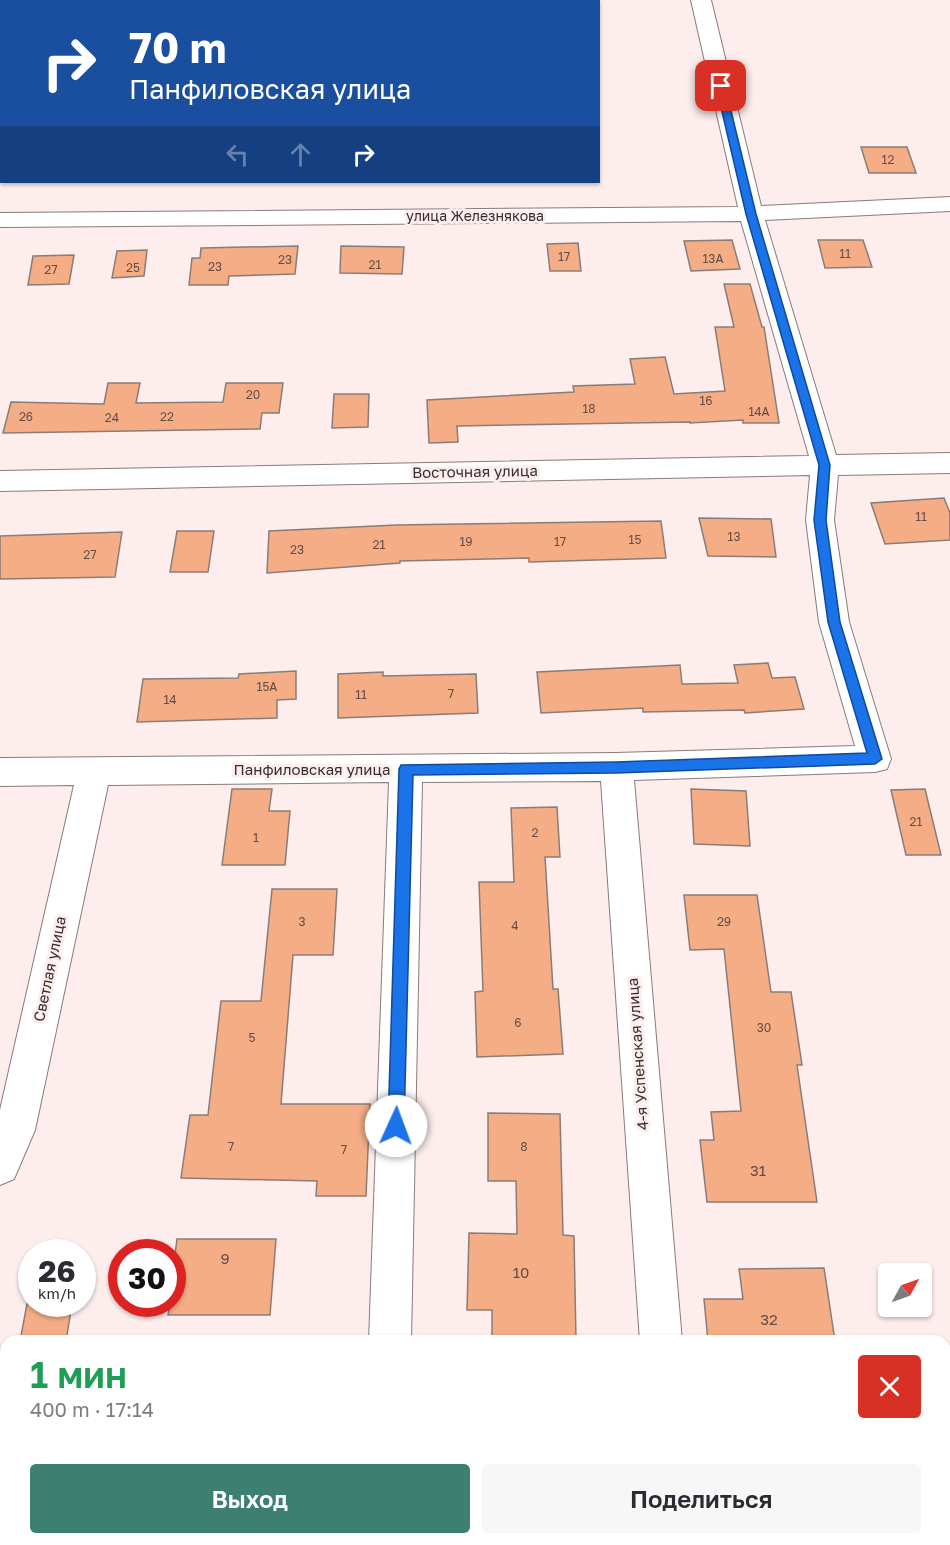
<!DOCTYPE html>
<html lang="ru">
<meta charset="utf-8">
<style>
:root{--surface:#fff;--page:#f7f7f7;--text:#2b2b33;--muted:#7c7c81;--accent:#3d7f71}
body{margin:0;font-family:"Golos Text",sans-serif;background:var(--page);color:var(--text);height:100vh;display:flex;flex-direction:column;font-size:22px;white-space:nowrap}
*{box-sizing:border-box;margin:0}
p{font-size:20px;color:var(--muted)}
.icon{flex:none;width:33px;height:33px;fill:none;stroke:currentColor;stroke-width:2;stroke-linecap:round;stroke-linejoin:round}
.map{position:relative;flex:1;overflow:hidden}
.drawer{position:absolute;left:0px;top:1335px;width:951px;height:210px;display:flex;flex-direction:column;background:var(--surface);border-radius:18px 18px 0 0;box-shadow:0 2px 4px #0004}
.drawer>*{flex:none}
.top-card{position:absolute;left:0px;top:0px;width:600px;height:183px;box-shadow:0 2px 4px #0004;background:#1a4fa0;color:#fff;overflow:hidden}
.needle{width:39px;rotate:50deg}
.controls{position:absolute;left:878px;top:1263px;display:grid;gap:12px}
.controls a{display:grid;place-items:center;width:54px;height:54px;border-radius:6px;background:var(--surface);box-shadow:0 2px 4px #0004;font-size:30px}
.speed{position:absolute;left:18px;top:1239px;display:flex;gap:12px;font-size:30px;font-weight:700;text-align:center}
.speed>*{display:grid;place-content:center;width:78px;height:78px;border-radius:50%;background:var(--surface);box-shadow:0 2px 4px #0004;line-height:1}
.speed small{font-size:15px;font-weight:400}
.speed .limit{border:9px solid #d22;background:#fff;color:#111}
.pin{position:absolute;display:grid;place-items:center;width:51px;height:51px;color:#fff;margin:-26px;border-radius:12px;box-shadow:0 3px 9px #0006}
.me{position:absolute;width:66px;margin:-33px;rotate:2deg;stroke-linejoin:round;filter:drop-shadow(0 0 4px #0008)}
.turn{display:flex;align-items:center;gap:21px;height:126px;padding:0 30px;font-size:27px}
.turn .icon{width:78px;height:78px;stroke-width:2.5}
.turn b{display:block;font-size:42px;line-height:51px}
.lanes{display:flex;align-items:center;height:57px;padding:0 30px;background:#0003;justify-content:center;gap:30px;direction:ltr}
.lanes .off{opacity:.35}
.round{display:grid;place-items:center;flex:none;width:63px;height:63px;border-radius:6px;background:var(--page)}
.overview{display:flex;align-items:center;justify-content:space-between;height:102px;padding:0 30px}
h1{font-size:36px;font-weight:600;line-height:45px;color:#1e9e55}
.cta{display:flex;gap:12px;margin-top:auto;padding:12px 30px}
.cta a{flex:1;height:69px;border-radius:6px;background:var(--accent);color:#fff;font-size:24px;font-weight:600;line-height:69px;text-align:center}
.cta a+a{background:var(--page);color:var(--text)}
.map>svg:first-child{display:block}
</style>
<div class="map">
<svg width="950" height="1545" viewBox="0 0 950 1545">
<rect width="100%" height="100%" fill="#fdeded"/>
<path fill="#f5ad86" stroke="#897d77" stroke-width="1.5" d="M861,147H907L916,173H869Z
M732,240L740,269L691,271L684,241Z
M818,240H863L872,267L825,268Z
M578,243L581,271H550L547,244Z
M298,246L295,274L229,276L228,285H189L192,258H200L201,248Z
M341,246L404,247L402,274L340,273Z
M147,250L144,276L112,278L117,251Z
M74,255L69,284L28,285L33,256Z
M724,284H750L762,327H764L779,423H743V420L690,423V422L457,426L458,442L429,443L427,400L574,392L573,386L635,384L630,359L665,357L674,394L725,391L715,327H734Z
M108,383H140L136,403L223,402L226,383H283L279,413H262L260,429L3,433L11,402L104,404Z
M334,394H369L368,427L332,428Z
M944,498L950,513V540L885,544L871,503Z
M699,518L771,519L776,557L708,556Z
M661,521L666,558L529,562V558L400,561V563L267,573L269,531L397,525Z
M177,531H214L208,572H170Z
M122,532L115,577L0,579V536Z
M768,663L772,678L795,677L804,709L745,713L744,710L643,712V708L541,713L537,672L680,665L682,684L738,683L734,665Z
M296,671V699L277,700V718L137,722L143,679L238,678L239,674Z
M383,672V676L476,674L478,713L338,718V674Z
M232,789H272L269,811H290L285,865H222Z
M691,789L746,791L750,846L694,844Z
M925,789L941,855H906L891,790Z
M557,807L560,857H545L553,989H558L563,1054L477,1057L475,992L483,991L479,882H514L511,808Z
M272,889H337L333,955H293L281,1104H370L366,1196H316L317,1181L181,1178L190,1115H208L221,1001H261Z
M684,895H757L771,992H791L802,1065H797L817,1202H707L700,1140H714L711,1112L741,1111L724,949L690,950Z
M488,1113L560,1114L563,1235L574,1236L576,1341H492V1310H467L469,1233L517,1234L516,1181H488Z
M177,1239H276L270,1315H168L170,1304H172V1278Z
M824,1268L835,1341H708L704,1299H743L739,1269Z
M27,1304H72L66,1341H20Z"/>
<g fill="none" stroke-linecap="round" stroke-linejoin="round">
<defs>
<path id="service" d="M68,1539H90L89,1545H65Z"/>
<path id="minor" d="M0,0H11L12,2H2L0,8Z
M27,0H169L26,2Z
M691,0H711L761,206L950,197V211L765,220L836,455L950,453V473L838,475L834,520L849,622L891,759L887,769L875,772L634,780L682,1341H640L601,781L422,782L411,1341H369L389,782L108,785L35,1130L14,1179L0,1185V1110L74,785L0,786V758L616,753L855,746L819,622L806,520L810,475L0,491V471L809,456L741,221L0,227V213L738,207Z
M0,1425L6,1427V1472L0,1470Z
M182,1539H243L245,1545H185Z
M361,1539H407V1545H361Z
M653,1539H699V1545H653Z"/>
</defs>
<use href="#service" stroke="#897b7b" stroke-width="3"/>
<use href="#minor" stroke="#897b7b" stroke-width="2"/>
<use href="#service" fill="#fff" fill-rule="evenodd"/>
<use href="#minor" fill="#fff" fill-rule="evenodd"/>
</g>
<path fill="#1a73e8" stroke="#114b97" stroke-width="1.5" d="M721,83L725,86L756,214L830,465L826,520L840,622L882,759L875,764L616,773L413,775L404,1126L402,1132L396,1134L390,1132L388,1126L399,769L401,765L616,762L867,753L828,622L814,520L819,465L746,214L716,86Z"/>
<g text-anchor="middle" stroke-width="6" stroke-linejoin="round" paint-order="stroke">
<g font-size="12" fill="#654e45">
<text x="888" y="164">12</text>
<text x="845" y="258">11</text>
<text x="564" y="261">17</text>
<text x="713" y="263">13А</text>
<text x="285" y="264">23</text>
<text x="375" y="269">21</text>
<text x="215" y="271">23</text>
<text x="133" y="272">25</text>
<text x="51" y="274">27</text>
<text x="253" y="399">20</text>
<text x="706" y="405">16</text>
<text x="589" y="413">18</text>
<text x="759" y="416">14А</text>
<text x="26" y="421">26</text>
<text x="167" y="421">22</text>
<text x="112" y="422">24</text>
<text x="921" y="521">11</text>
<text x="734" y="541">13</text>
<text x="635" y="544">15</text>
<text x="466" y="546">19</text>
<text x="560" y="546">17</text>
<text x="379" y="549">21</text>
<text x="297" y="554">23</text>
<text x="90" y="559">27</text>
<text x="267" y="691">15А</text>
<text x="451" y="698">7</text>
<text x="361" y="699">11</text>
<text x="170" y="704">14</text>
<text x="916" y="826">21</text>
<text x="535" y="837">2</text>
<text x="256" y="842">1</text>
<text x="302" y="926">3</text>
<text x="724" y="926">29</text>
<text x="515" y="930">4</text>
<text x="518" y="1027">6</text>
<text x="764" y="1032">30</text>
<text x="252" y="1042">5</text>
<text x="231" y="1151">7</text>
<text x="524" y="1151">8</text>
<text x="344" y="1154">7</text>
</g>
<g font-size="14" fill="#352f2f" stroke="#fdeded">
<text x="475" y="221">улица Железнякова</text>
</g>
<g font-size="15" fill="#352f2f" stroke="#fdeded">
<text transform="translate(475 472) rotate(-1)" y="5">Восточная улица</text>
<text x="312" y="775">Панфиловская улица</text>
<text transform="translate(50 969) rotate(-78)" y="5">Светлая улица</text>
<text transform="translate(638 1054) rotate(-94)" y="5">4-я Успенская улица</text>
</g>
<g font-size="15" fill="#654e45">
<text x="758" y="1176">31</text>
<text x="225" y="1264">9</text>
<text x="521" y="1278">10</text>
<text x="769" y="1325">32</text>
</g>
</g>
</svg>
<div class="controls">
<a><svg class="needle" viewBox="-14 -14 28 28"><path d="M0-13l5 13h-10z" fill="#e53935"/><path d="M0 13l5-13h-10z" fill="#7c7c81"/></svg></a>
</div>
<div class="speed"><div>26<small>km/h</small></div><div class="limit">30</div></div>
<div class="pin" style="left:721px;top:86px;background:#d93025"><svg class="icon" aria-label="arrive" viewBox="0 0 24 24"><path d="M6 21V4h12l-3 4 3 4H6"/></svg></div>
<svg class="me" style="left:396px;top:1126px" viewBox="-20 -20 40 40"><circle r="19" fill="#fff"/><path d="M0-13L10 11 0 6-10 11z" fill="#1a73e8"/></svg>
<div class="top-card">
<div class="turn"><svg class="icon" aria-label="right" viewBox="0 0 24 24"><path d="M7 20v-9h11M14 6l5 5-5 5"/></svg><div><b>70 m</b>Панфиловская улица</div></div>
<div class="lanes"><svg class="icon off" aria-label="left" viewBox="0 0 24 24"><path d="M17 20v-9H6M10 6l-5 5 5 5"/></svg><svg class="icon off" aria-label="ahead" viewBox="0 0 24 24"><path d="M12 20V5M6 11l6-6 6 6"/></svg><svg class="icon" aria-label="right" viewBox="0 0 24 24"><path d="M7 20v-9h11M14 6l5 5-5 5"/></svg></div>
</div>
<section class="drawer">
<div class="overview"><div><h1>1 мин</h1><p>400 m · 17:14</p></div><a class="round" style="background:#d93025;color:#fff"><svg class="icon" aria-label="close" viewBox="0 0 24 24"><path d="M6 6l12 12M18 6L6 18"/></svg></a></div>
<div class="cta"><a>Выход</a><a>Поделиться</a></div>
</section>
</div>
